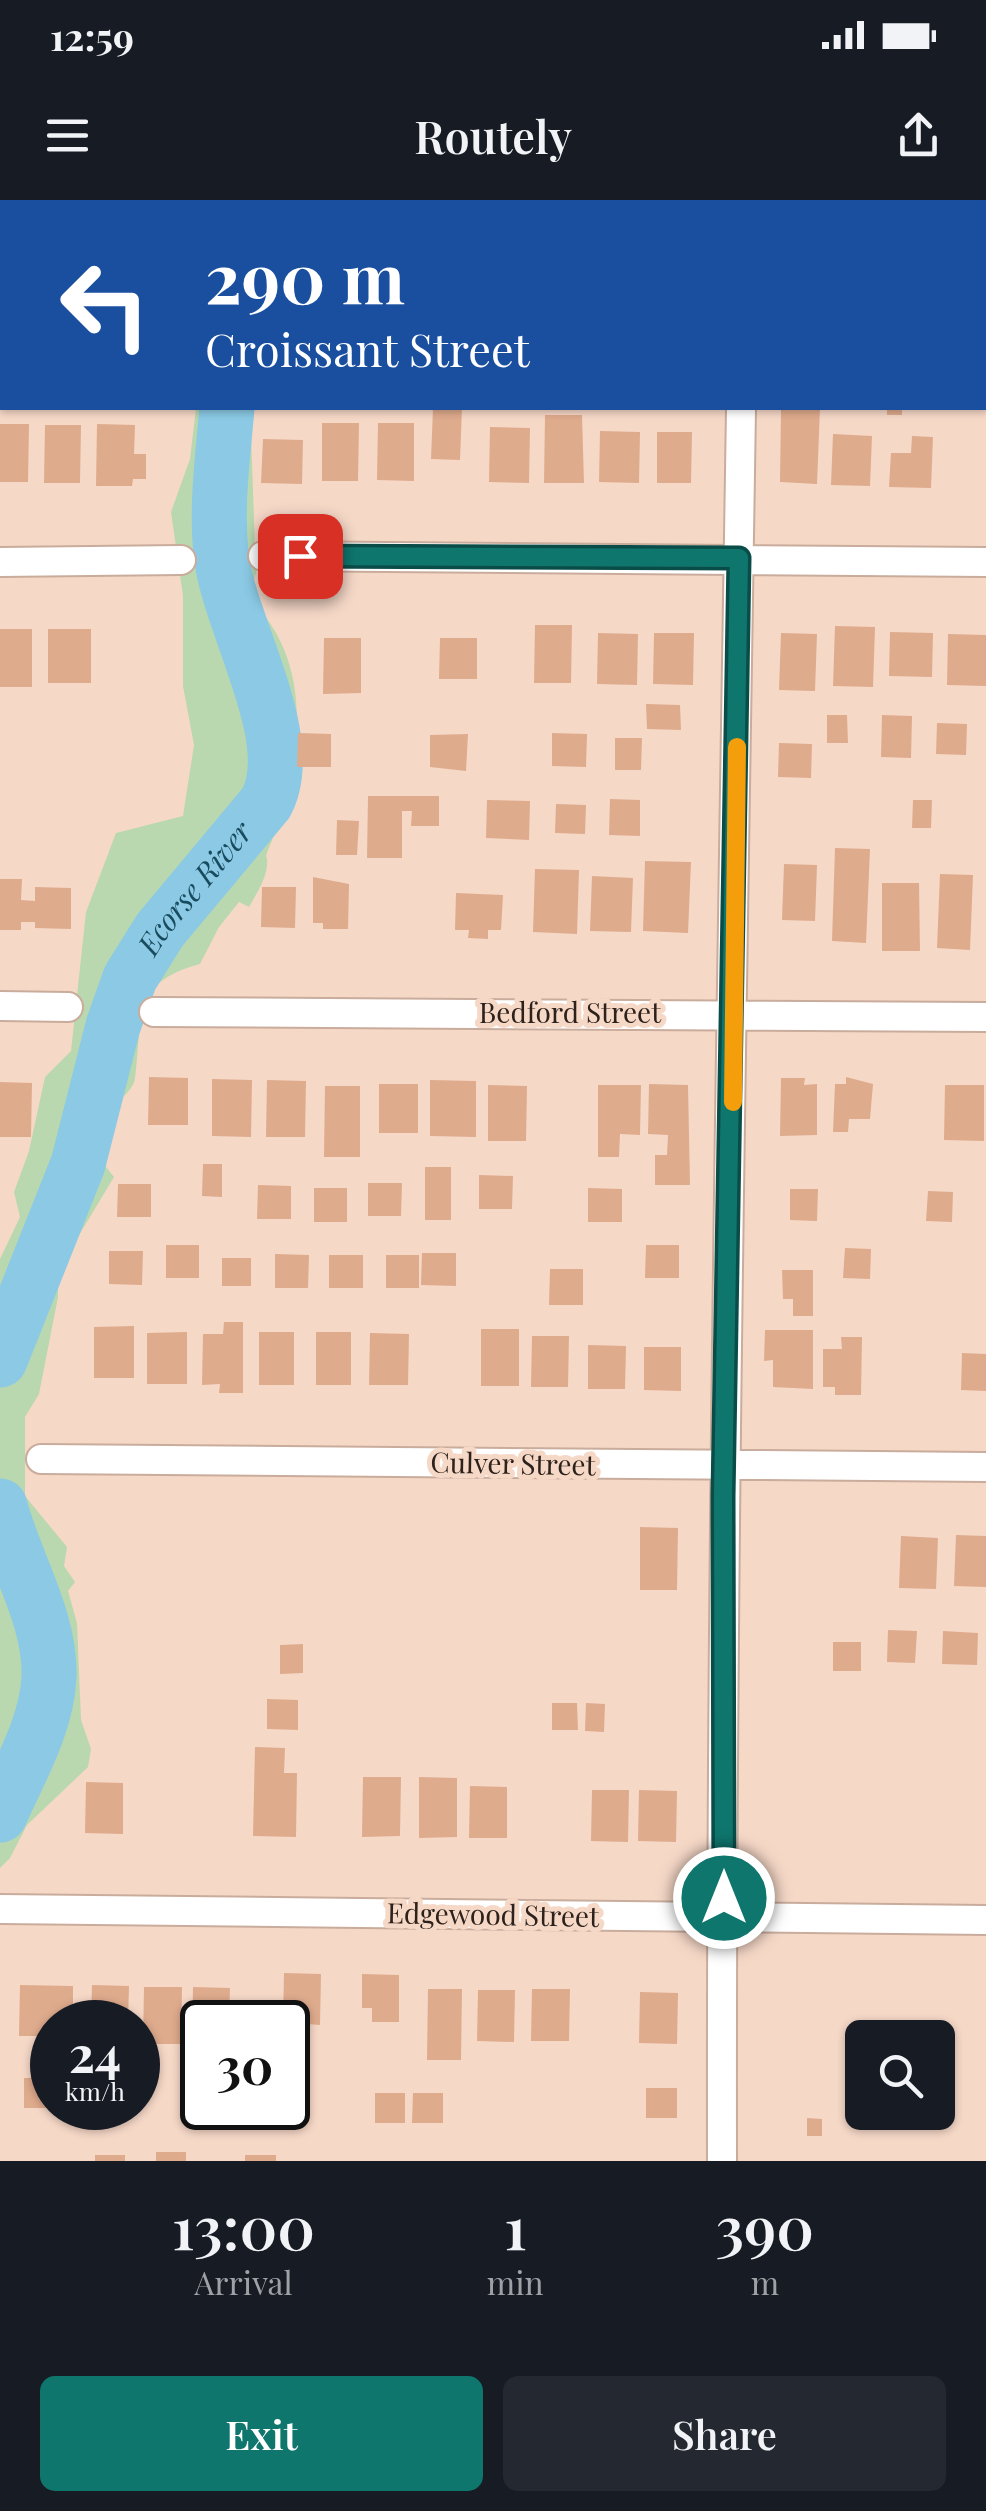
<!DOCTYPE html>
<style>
:root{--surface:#171b24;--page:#242831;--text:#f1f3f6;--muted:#9ea1a6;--accent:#0f766e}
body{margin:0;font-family:"Playfair Display",serif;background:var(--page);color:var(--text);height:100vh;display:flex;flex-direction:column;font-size:38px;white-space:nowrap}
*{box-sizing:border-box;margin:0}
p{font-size:32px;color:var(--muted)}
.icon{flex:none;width:55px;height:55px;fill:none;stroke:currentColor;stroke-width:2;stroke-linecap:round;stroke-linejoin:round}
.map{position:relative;height:1961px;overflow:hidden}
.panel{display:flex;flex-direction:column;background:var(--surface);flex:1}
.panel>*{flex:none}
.top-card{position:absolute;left:0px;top:0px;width:988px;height:210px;box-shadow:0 2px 8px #0004;background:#1a4fa0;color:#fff;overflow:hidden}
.tools{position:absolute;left:845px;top:1820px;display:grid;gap:20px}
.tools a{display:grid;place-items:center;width:110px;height:110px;border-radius:15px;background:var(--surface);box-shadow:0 2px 8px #0004;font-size:50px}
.speed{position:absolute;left:30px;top:1800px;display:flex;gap:20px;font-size:50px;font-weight:700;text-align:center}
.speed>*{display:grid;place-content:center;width:130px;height:130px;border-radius:50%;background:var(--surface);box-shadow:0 2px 8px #0004;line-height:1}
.speed small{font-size:25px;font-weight:400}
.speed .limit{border:5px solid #111;border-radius:15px;background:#fff;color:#111}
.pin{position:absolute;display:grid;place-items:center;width:85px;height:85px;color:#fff;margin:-42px;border-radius:20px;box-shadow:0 5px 15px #0006}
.me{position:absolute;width:110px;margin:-55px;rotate:0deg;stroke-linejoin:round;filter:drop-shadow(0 0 8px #0008)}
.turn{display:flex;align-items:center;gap:35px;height:210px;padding:0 40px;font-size:45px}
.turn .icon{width:130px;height:130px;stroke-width:2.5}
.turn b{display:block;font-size:70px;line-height:85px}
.eta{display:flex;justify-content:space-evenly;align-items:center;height:170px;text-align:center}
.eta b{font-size:60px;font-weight:600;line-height:70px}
.action{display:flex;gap:20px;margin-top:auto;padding:20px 40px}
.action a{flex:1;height:115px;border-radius:15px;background:var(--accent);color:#fff;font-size:40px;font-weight:600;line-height:115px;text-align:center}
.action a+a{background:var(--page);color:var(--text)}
.status{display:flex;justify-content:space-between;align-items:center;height:70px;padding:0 50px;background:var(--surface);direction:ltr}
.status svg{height:28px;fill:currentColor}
header{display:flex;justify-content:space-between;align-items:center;height:130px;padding:0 40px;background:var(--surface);font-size:45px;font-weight:600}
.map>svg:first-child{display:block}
</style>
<div class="status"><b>12:59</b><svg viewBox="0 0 49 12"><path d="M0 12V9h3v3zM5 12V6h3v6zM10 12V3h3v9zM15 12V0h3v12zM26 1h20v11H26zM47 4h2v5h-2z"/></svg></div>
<header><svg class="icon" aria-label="menu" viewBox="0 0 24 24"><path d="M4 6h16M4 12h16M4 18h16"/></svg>Routely<svg class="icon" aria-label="share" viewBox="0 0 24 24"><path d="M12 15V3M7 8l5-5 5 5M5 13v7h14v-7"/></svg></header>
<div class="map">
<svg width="986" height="1961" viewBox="0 0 986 1961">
<rect width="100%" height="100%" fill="#f6d8c7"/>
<path fill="#b9d8af" d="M196,208H250L256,373L248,398C318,461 302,571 268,650C264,660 268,654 267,665C266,680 256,694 249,707L239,702L219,727L200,764C130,783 143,817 135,878C133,892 118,898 115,910C110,930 113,943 102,962L114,977L58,1070V1097L39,1194L25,1217V1296L67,1347L64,1366L75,1382L68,1391L77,1423L81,1520L91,1549L88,1567L27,1625L10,1658L0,1668V1059L20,1017L14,992L29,951L45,877L71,851L86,712L116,633L183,616L194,545L183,486V396L171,312L190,259Z"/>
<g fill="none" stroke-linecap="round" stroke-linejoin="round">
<g stroke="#8bc9e4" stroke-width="55">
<path d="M265,2L266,0"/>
<path id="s1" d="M0,1160L78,964L113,826L130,778L160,730L266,603C301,539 227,422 221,353C216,305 223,255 227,208"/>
<path d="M0,1306C14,1361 51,1418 49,1477C47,1525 19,1572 0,1615"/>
</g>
</g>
<path fill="#dfab8d" d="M433,208H462L460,260L431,259Z
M781,208H820L817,284L780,282Z
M887,208H902V215H887Z
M545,215H582L584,283H544Z
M322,223H359L358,281H322Z
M378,223H414V281L377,280Z
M0,224H29L28,282H0Z
M97,224L135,225L134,254H146V279H133L132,286H96Z
M45,225H81L80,283H44Z
M490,227L530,228L529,283L489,282Z
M600,231L640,232L639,283L599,282Z
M657,232H692L691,283H657Z
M833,234L872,236L870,286L831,285Z
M912,236L933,237L931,288L889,287L891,253H911Z
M263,239L303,240L302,284L261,283Z
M535,425H572L571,483H534Z
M835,426L875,427L873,487L833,486Z
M0,429H32V487H0Z
M48,429H91V483H48Z
M890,432L933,433L932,477L889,476Z
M598,433L638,434L637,485L597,484Z
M654,433H694L693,485L653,484Z
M781,433L817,434L815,491L779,490Z
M948,434L986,435V486L947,485Z
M324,438H361V493L323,494Z
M440,438H477V479H439Z
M646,504L680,505L681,530L647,529Z
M827,515H847L848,543H827Z
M882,515L912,516L911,558L881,557Z
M937,523L967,524L966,555L936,554Z
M298,533L331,534V567H297Z
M552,533L587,534L586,567L552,566Z
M468,534L466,571L430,567V535Z
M615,538H642L641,570H615Z
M779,543L812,544L811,578L778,577Z
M368,596H439V626H411L412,611H402V658H367Z
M610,599L640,600V636L609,635Z
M487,600L530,601L529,640L486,638Z
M913,600H932L931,628H912Z
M556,604L586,605L585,634L555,633Z
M337,620L359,621L357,655H336Z
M835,648L870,649L866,743L832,741Z
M645,661L691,662L688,733L643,731Z
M784,664L817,665L815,721L782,720Z
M535,669L579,670L577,734L533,732Z
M940,674L973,675L970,750L937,748Z
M592,676L633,678L631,732L590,731Z
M313,677L349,684L348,729H323V723H313Z
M0,679H22L21,700L35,701V687L71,688V729L35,728V722H21V730H0Z
M882,683H919L920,751H882Z
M262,687H296L295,728L261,727Z
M456,693L503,695L501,730H488V739L468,738L469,730H455Z
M149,877L188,878V925H148Z
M846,877L873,884L870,919H849L848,932H833L835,884H846Z
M781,878H805L804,885L817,884V935L780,936Z
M212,879L252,880L251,937L212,936Z
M267,880L306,881L305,937H266Z
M430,880L476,881V937L430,936Z
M0,882L32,883L31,937H0Z
M379,884H418V933H379Z
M649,884L688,885L690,985H655V955H667L668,935L648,934Z
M488,885L527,886L526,941H488Z
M598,885H641L640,935L620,934L619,957H598Z
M945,885H984V941L944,940Z
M325,886H360V957H324Z
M203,964H222V997L202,996Z
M425,967H451V1020H425Z
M479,975L513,976L512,1009H479Z
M368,983H402L401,1016H368Z
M118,984H151V1017H117Z
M258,985L291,986V1019H257Z
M314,988H347V1022H314Z
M588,988L622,989V1022H588Z
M790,989H818L817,1021L790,1020Z
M928,991L953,992L952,1022L926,1021Z
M166,1045H199V1078H166Z
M646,1045H679V1078H645Z
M845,1048L871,1049L870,1079L843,1078Z
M109,1051H143L142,1085L109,1084Z
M422,1053H456V1086L421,1085Z
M275,1054L309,1055L308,1088H275Z
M329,1055H363V1088H329Z
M386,1055H419V1088H386Z
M222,1058H251V1086H222Z
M550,1069H583V1105H549Z
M782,1070H813V1116H793V1099H783Z
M224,1122H243V1193H219L220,1184L202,1185L203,1134H223Z
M134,1126V1178H94V1127Z
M481,1129H519V1186H481Z
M765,1130H813V1189L773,1187V1160L764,1161Z
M187,1132V1184H147V1133Z
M259,1132H294V1185H259Z
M316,1132H351V1185H316Z
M370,1133L409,1134L408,1185H369Z
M532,1136H569L568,1187H531Z
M841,1137H862L861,1195H835V1187H823V1149H842Z
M588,1145L626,1146L625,1189H588Z
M644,1147H681V1191L644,1190Z
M962,1153L986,1154V1191L961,1190Z
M640,1327L678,1328L677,1390H640Z
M956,1335L986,1336V1387L954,1386Z
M901,1336L938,1338L936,1389L899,1388Z
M888,1430L917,1431L915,1463L887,1462Z
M943,1431L978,1433L977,1465L942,1464Z
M833,1442H861V1471H833Z
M303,1444V1473L280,1474V1445Z
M267,1499L298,1500V1530L267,1529Z
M552,1503H577L578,1530H552Z
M586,1503L605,1504L604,1532L585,1531Z
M255,1547L285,1548L284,1573H297L296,1637L253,1636Z
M363,1577H401L400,1636L362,1637Z
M419,1577L457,1578V1637L419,1638Z
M86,1582L123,1583V1634L85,1633Z
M470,1586L507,1587V1638H469Z
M592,1590H629L628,1642L591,1641Z
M639,1590L677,1591L676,1642L638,1641Z
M284,1773L321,1774L320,1825L283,1822Z
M362,1774L399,1775V1822H372V1808H362Z
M20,1785L73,1786V1822H52V1836H19Z
M92,1785L129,1786L128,1822H91Z
M144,1787H182L181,1844H143Z
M193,1787L230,1788L229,1822H202V1839H192Z
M428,1789H462L461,1860H427Z
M532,1789H570L569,1841H531Z
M478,1790H515L514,1842L477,1841Z
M640,1792L678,1793L677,1844L639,1843Z
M24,1878H52V1908H24Z
M646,1888H677V1918H646Z
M375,1893H405V1923H375Z
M413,1893H443V1923H412Z
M904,1912H935L934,1929L904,1928Z
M807,1918L822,1919V1936H807Z
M156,1952H186V1961H156Z
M95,1955H125V1961H95Z
M245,1955H276V1961H245Z"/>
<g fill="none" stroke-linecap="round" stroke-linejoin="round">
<defs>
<path id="minor" d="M744,2V0
M263,356L986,362
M0,362L181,360
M0,806L68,807
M154,812L986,817
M41,1259L986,1267
M0,1709L986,1720
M722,1961C721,1376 732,792 741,208"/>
<path id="secondary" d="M890,0L893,2
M985,79L986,80"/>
<path id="motorway" d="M985,0L986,1"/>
</defs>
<use href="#minor" stroke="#c9ac9c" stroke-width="32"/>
<use href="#secondary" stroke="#c9ac9c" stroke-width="45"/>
<use href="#motorway" stroke="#c9ac9c" stroke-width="58"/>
<use href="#minor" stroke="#fff" stroke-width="28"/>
<use href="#secondary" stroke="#fff" stroke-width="40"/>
<use href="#motorway" stroke="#fff" stroke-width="52"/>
</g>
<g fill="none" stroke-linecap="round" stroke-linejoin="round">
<defs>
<path id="route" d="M300,356L739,358L723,1296L724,1698"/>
</defs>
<use href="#route" stroke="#0a4d48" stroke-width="25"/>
<use href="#route" stroke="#0f766e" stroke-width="18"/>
<path stroke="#f59e0b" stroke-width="18" d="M733,902L737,547"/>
</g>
<g text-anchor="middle" stroke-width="10" stroke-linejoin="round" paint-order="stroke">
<g font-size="28" fill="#2c211b" stroke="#f6d8c7">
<text x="570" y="823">Bedford Street</text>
<text transform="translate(513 1264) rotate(1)" y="10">Culver Street</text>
<text transform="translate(493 1715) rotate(1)" y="10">Edgewood Street</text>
</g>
<g font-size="30" font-style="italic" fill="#184b5e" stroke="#f6d8c7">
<text dy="10" stroke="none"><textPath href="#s1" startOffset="515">Ecorse River</textPath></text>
</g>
</g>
</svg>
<div class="tools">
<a><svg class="icon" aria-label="search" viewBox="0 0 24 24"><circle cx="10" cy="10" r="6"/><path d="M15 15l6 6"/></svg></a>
</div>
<div class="speed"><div>24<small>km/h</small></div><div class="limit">30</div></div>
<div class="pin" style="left:300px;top:356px;background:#d93025"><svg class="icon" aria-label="arrive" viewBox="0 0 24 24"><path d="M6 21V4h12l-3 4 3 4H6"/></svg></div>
<svg class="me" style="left:724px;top:1698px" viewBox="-20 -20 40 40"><circle r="17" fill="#0f766e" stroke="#fff" stroke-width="3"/><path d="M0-11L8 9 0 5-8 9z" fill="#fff"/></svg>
<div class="top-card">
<div class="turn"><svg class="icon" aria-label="left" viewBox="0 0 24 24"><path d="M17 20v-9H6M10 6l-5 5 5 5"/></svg><div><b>290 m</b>Croissant Street</div></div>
</div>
</div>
<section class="panel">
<div class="eta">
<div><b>13:00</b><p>Arrival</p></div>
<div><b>1</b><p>min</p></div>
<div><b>390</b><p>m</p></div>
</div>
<div class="action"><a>Exit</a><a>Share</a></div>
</section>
